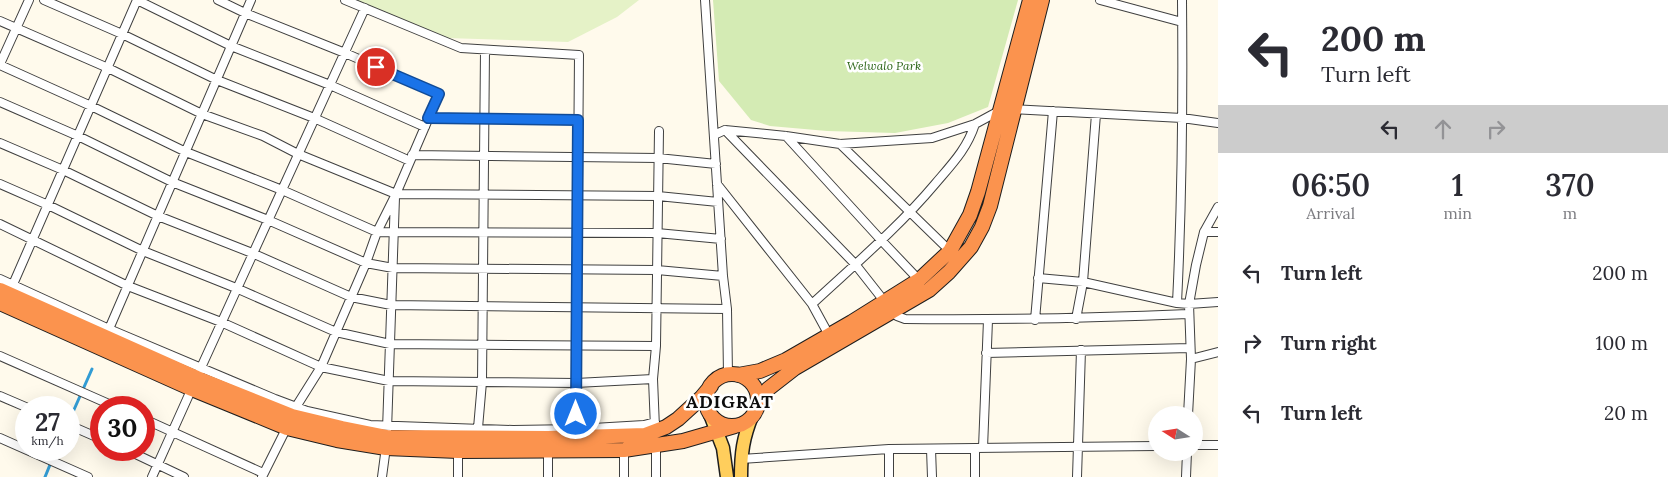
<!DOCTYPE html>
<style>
:root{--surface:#fff;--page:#f2f2f3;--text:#2b2b33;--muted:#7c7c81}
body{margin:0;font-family:Lora,serif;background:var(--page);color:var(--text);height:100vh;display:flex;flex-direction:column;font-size:19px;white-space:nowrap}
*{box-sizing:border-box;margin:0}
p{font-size:16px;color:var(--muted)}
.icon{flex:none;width:28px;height:28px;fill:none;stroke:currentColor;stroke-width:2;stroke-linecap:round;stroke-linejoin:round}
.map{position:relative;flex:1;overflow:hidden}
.drawer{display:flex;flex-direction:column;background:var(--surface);width:450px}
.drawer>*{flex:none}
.top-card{background:#fff;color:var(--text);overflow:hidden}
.needle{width:32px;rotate:282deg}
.fabs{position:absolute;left:1148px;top:406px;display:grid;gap:10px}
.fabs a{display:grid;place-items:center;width:55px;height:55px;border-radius:50%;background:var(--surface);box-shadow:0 5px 20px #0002;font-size:25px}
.speed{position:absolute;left:15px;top:396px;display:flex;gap:10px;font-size:25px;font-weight:700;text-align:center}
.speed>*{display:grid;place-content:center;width:65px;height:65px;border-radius:50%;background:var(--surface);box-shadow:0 5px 20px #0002;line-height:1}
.speed small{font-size:12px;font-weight:400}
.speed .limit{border:8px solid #d22;background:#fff;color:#111}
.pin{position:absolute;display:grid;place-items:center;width:42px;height:42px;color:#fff;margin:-21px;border:2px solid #fff;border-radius:50%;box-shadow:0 1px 5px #0007}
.me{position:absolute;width:55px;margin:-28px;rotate:0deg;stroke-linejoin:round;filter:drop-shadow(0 0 4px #0008)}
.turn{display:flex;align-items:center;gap:18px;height:105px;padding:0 20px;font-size:22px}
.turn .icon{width:65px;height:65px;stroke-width:2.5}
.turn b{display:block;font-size:35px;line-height:42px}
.lanes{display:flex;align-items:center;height:48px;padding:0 20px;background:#0003;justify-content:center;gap:25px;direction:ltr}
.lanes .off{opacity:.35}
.eta{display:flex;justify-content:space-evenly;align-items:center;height:85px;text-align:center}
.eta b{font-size:30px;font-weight:600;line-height:35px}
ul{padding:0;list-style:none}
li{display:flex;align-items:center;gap:15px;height:70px;padding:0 20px}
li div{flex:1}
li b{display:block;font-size:19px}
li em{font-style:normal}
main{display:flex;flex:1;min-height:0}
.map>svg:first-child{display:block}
</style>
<main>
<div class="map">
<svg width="1218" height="477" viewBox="0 0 1218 477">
<rect width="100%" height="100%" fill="#fffaec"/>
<path fill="#d4ebb4" d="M713,0H1018L988,107L948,123L895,133L827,131L770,126L751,120L719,81Z"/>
<path fill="#e5f2c7" d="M352,0H639L617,17L568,42L446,38Z"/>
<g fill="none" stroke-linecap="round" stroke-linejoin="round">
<path stroke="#329cd4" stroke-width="3" d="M69,421L92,369
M45,477L56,450"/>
<defs>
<path id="street" d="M44,0L122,34L217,80L314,118L410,161
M137,0L231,46L330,85L425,127
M218,0L245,13L345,53L439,94L396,194L377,232L366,263L321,367L294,410
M345,0L461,48L579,55L576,429
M705,0L723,276L727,309L728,375
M1100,0L1182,22
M0,21L108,68L202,114L263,136L298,154L396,194L658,196L718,202
M0,64L29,0
M0,65L91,106L186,152L282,190L377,232L657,233L721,239
M0,102L78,136L172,182L268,220L366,263L393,268L657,270L723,276
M1013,109L1182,118L1218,123
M429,118L578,120
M725,130L855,264L892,311L897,316L905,319C1000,320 1094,318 1188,314
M714,135L725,130L786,136L840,144L932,138L975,124L999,111
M786,136L881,240L919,280
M0,143L63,170L158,216L252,253L351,297L391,305L727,309
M840,144L950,251
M412,155L658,158L716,164
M0,184L48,205L143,251L236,288L336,332L390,344L656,346
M717,184L812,304L830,337
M0,224L128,286L221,322L321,367L389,381L576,383L653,379
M1204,232H1218
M1038,278L1083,282L1177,303L1189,304L1218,302
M0,279L109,329L275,399L307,411L370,425L513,430L576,429L644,425L655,422
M11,289L137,0
M1177,303C1182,202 1183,101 1182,0
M812,304C854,265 898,228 935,184C952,164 967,149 975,124
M1076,319L1083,282L1096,114
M1035,320L1053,111
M109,329L251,0
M986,353L1190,348
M0,356L118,408
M1191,359L1218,352
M199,372L365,8
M0,396L28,408
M1188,415L1191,359L1189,304L1196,265L1204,232L1218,207
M144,419L263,473
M69,425L101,439
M478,428L482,382L485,50
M655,428L653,379L656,346L659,131
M387,430L395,197
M0,438L88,477
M656,444V477
M1194,445H1218
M548,448V477
M983,448L988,320
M889,449V477
M931,449L932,477
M975,449V477
M127,450L184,477
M458,451V477
M741,459L889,449L1156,446
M152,477L192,388
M262,477L288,425
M382,477L386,447
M624,477V450
M1077,477L1081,350
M1186,477L1187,452"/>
<path id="primary" d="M710,414L723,448L727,477
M741,477C741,453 743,438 752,416"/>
<path id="highway" d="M0,290L197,378L292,416L342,428L387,437L548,438L645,435L666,427L678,419L701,398L711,386
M0,303L192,389L287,428L337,440L386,448L458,451L624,450L683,441L735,426
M706 400a26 26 0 1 1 52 0a26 26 0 1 1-52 0Z
M738,375L760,371L786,360L852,322L919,280L950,251L970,215L978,192L1030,0
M754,413L768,389L795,368L929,290L949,272L971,247L982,227L990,206L1042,0"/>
</defs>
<use href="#street" stroke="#404040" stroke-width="10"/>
<use href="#primary" stroke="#1e1e1e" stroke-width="15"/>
<use href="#highway" stroke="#1e1e1e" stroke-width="16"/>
<use href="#street" stroke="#fff" stroke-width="8"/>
<use href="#primary" stroke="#ffce5c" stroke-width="12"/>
<use href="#highway" stroke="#fb934e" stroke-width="14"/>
</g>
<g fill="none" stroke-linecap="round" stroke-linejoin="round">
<defs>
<path id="route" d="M376,67L439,94L428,118L578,120L576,414"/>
</defs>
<use href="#route" stroke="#114b97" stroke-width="12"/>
<use href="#route" stroke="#1a73e8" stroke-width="9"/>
</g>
<g text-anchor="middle" stroke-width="5" stroke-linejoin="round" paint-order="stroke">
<g font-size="12" font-style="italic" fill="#2e671a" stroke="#fff">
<text x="884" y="70">Welwalo Park</text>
</g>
<g font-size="18" font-weight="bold" letter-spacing="1" fill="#0d0d0d" stroke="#fff">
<text x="730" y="408">ADIGRAT</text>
</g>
</g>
</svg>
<div class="fabs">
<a><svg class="needle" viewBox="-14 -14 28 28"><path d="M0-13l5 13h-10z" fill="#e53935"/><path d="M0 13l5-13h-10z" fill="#7c7c81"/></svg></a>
</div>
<div class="speed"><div>27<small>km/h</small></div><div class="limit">30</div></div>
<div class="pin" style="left:376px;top:67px;background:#d93025"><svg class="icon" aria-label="arrive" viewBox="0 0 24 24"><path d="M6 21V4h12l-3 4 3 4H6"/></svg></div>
<svg class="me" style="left:576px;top:414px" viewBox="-20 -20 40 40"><circle r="17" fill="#1a73e8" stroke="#fff" stroke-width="3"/><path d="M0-11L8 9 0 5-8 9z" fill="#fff"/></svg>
</div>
<section class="drawer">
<div class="top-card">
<div class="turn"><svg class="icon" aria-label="left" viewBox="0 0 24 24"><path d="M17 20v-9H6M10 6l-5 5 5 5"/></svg><div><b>200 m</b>Turn left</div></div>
<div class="lanes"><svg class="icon" aria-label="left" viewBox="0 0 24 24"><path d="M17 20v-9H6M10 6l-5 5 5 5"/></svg><svg class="icon off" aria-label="ahead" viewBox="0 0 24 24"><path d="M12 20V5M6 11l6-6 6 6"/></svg><svg class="icon off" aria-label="right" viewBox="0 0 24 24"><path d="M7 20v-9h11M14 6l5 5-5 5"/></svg></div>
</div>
<div class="eta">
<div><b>06:50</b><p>Arrival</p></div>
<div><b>1</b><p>min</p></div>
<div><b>370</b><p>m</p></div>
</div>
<ul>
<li><svg class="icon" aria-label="left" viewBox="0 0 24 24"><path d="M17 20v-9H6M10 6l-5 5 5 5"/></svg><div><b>Turn left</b></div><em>200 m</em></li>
<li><svg class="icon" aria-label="right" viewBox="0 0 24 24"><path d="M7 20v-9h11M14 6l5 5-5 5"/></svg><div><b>Turn right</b></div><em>100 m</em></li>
<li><svg class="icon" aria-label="left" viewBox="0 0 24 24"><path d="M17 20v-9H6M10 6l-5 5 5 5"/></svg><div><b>Turn left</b></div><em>20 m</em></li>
</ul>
</section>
</main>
